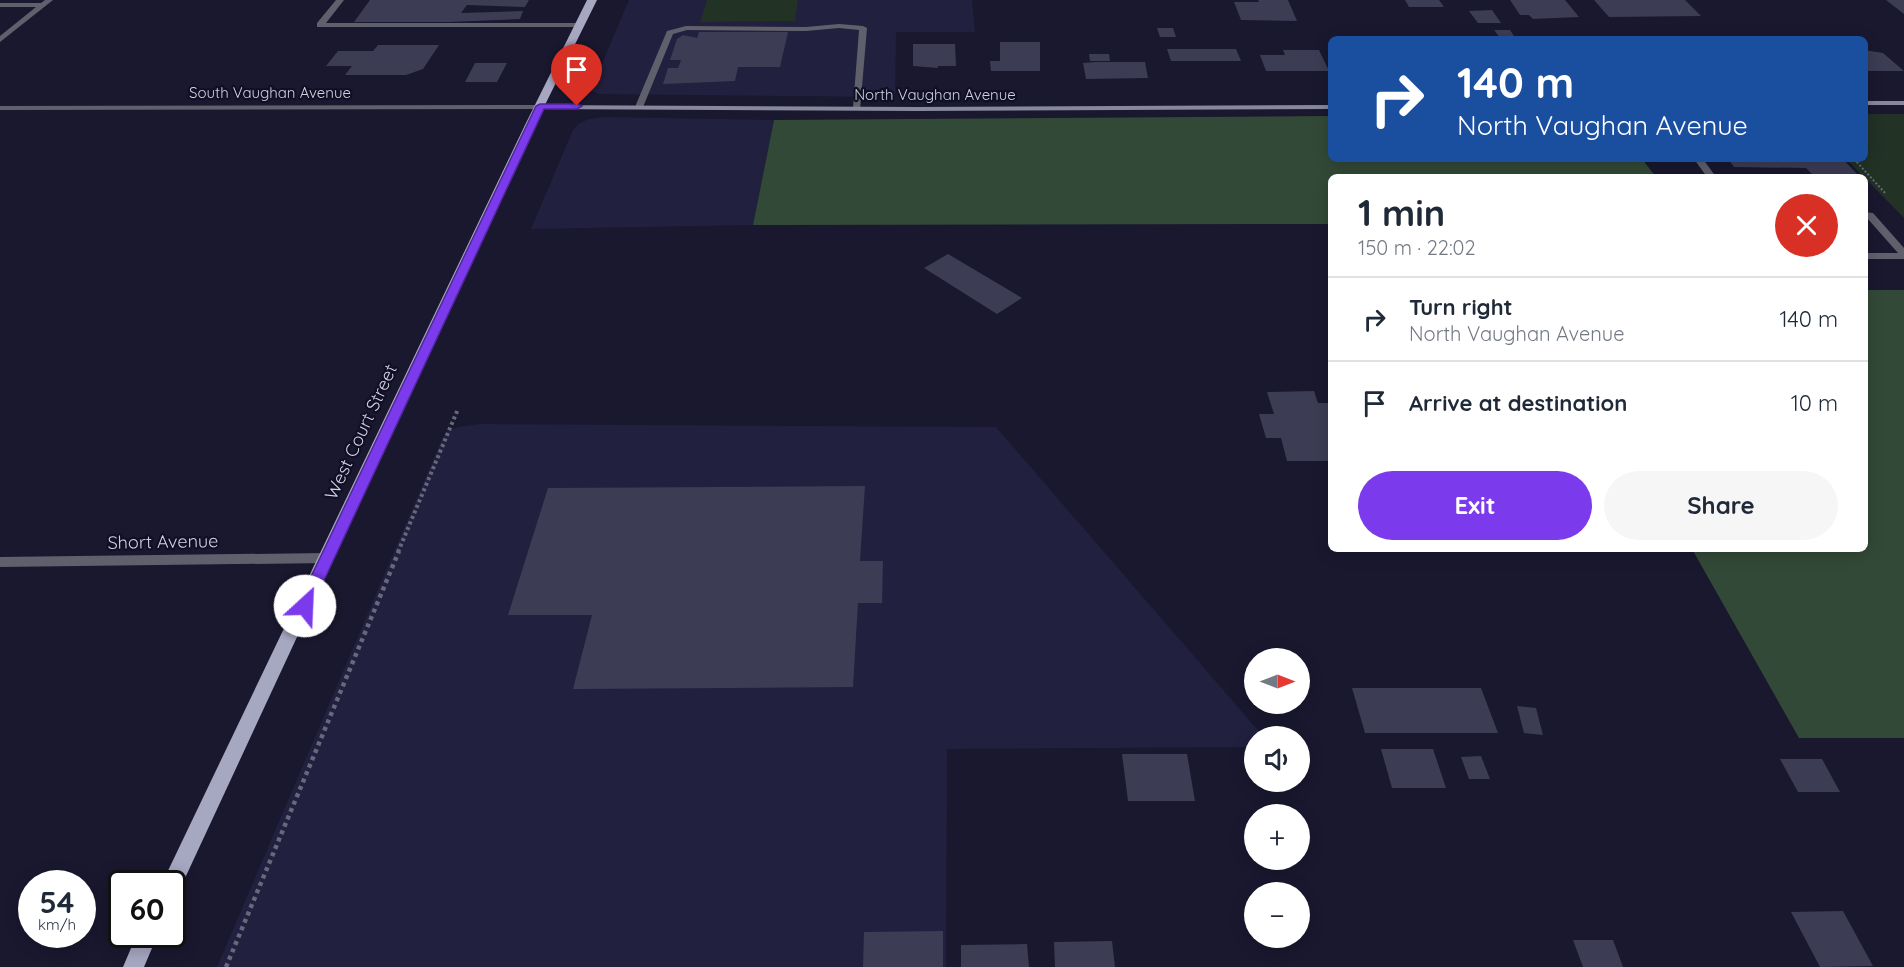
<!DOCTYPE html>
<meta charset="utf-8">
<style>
:root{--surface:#fff;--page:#f6f6f7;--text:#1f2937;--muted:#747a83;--line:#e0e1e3;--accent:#7c3aed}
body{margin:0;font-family:Quicksand,sans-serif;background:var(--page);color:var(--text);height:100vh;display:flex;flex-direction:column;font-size:22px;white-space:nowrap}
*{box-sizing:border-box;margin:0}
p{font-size:20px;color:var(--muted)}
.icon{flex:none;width:33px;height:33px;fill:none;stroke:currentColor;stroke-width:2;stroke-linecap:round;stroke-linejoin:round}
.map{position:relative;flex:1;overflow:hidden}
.drawer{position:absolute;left:1328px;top:174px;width:540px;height:378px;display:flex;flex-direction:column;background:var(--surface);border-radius:9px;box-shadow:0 3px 15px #0003}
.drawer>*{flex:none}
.hud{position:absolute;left:1328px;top:36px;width:540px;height:126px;border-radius:9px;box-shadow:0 3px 15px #0003;background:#1a4fa0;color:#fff;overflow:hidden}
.needle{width:39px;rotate:90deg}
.buttons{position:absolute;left:1244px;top:648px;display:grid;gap:12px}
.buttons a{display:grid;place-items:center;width:66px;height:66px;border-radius:50%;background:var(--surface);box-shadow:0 3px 15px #0003;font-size:30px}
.speed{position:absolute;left:18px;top:870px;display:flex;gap:12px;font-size:30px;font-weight:700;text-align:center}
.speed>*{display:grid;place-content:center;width:78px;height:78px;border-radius:50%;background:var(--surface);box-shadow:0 3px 15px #0003;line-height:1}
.speed small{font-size:15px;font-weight:400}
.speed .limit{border:3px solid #111;border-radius:9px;background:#fff;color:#111}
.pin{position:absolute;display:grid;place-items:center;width:51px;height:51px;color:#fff;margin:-62px -26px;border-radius:50% 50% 50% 0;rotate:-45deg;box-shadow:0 0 6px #0007}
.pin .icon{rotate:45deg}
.me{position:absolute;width:66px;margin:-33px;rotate:25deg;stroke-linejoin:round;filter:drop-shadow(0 0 4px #0008)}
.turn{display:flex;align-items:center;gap:21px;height:126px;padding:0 30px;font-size:27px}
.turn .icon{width:78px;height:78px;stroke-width:2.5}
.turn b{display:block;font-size:42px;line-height:51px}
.round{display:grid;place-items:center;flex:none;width:63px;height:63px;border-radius:32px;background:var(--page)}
.summary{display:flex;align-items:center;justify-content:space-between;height:102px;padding:0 30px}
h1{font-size:36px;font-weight:800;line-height:45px}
.primary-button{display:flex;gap:12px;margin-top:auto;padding:12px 30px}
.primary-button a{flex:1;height:69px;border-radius:36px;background:var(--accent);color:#fff;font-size:24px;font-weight:800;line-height:69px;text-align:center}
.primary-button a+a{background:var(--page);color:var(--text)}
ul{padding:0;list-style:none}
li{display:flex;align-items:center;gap:18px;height:84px;padding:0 30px;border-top:2px solid var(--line)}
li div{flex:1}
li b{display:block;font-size:22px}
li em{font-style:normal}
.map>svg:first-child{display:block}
</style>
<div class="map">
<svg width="1904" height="967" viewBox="0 0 1904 967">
<rect width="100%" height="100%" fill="#19182f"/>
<path fill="#21203e" d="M629,0H972L975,32H896L895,97L600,94L592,91V87Z
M605,117L774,120L753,225L531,229L573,130L578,124L589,119Z
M481,424L996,427L1263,736H1254V747L947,749L946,967H217L443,437L449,430L458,427Z"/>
<path fill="#223225" d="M707,0H798L795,21L700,22Z
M1865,114H1904V218L1846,159H1864Z"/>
<path fill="#334937" d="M1330,116V159H1642L1656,177H1330V224L753,225L774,120Z
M1865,290H1904V738H1799L1692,549H1864Z"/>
<path fill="#3c3c55" d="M370,0H529L525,7L467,5L461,13L523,11L520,19L450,22H354Z
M1258,0H1288L1297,21L1241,20L1234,2H1259Z
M1405,0H1439L1444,7H1409Z
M1510,0H1565L1579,17L1533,19L1529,15H1520Z
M1594,0H1685L1701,16L1609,17Z
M1886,0H1904V14Z
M1492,10L1501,23H1478L1469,11Z
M1157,28H1173L1176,37H1160Z
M1494,30H1510L1516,39H1501Z
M699,32H788L780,67H738L735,81L663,84L668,68H678L681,60H670L677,39L683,35L697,38Z
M1000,42H1040V71H991L990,61H1000Z
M913,44H955L956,66H938V68L913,66Z
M378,45H439L423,69L406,75H345L352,66H326L338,51H373Z
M1167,49H1236L1241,61H1171Z
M1283,50H1319L1329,71H1266L1260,55H1285Z
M1864,50L1883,53L1904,71H1866Z
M1089,54H1109L1110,61H1090Z
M1096,62H1145L1148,78L1086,79L1083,63Z
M475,63H507L497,82H465Z
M1728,159H1843L1858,175L1812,174L1806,168L1734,167Z
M948,254L1022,298L997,314L924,268Z
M1314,391L1318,403H1330V461H1287L1281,438H1266L1259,414H1274L1267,392Z
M865,486L860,561H883L882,603H858L853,687L573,689L592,615H508L548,488Z
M1352,688H1481L1498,733H1365Z
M1517,706L1536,708L1543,735L1524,733Z
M1381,749H1433L1446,788H1392Z
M1122,754H1187L1195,801H1128Z
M1481,756L1490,779H1469L1461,757Z
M1780,759H1822L1840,792H1798Z
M1843,911L1873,966L1820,967L1791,912Z
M943,931V967H863L864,932Z
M1573,940H1613L1623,967H1583Z
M1112,941L1115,967H1055L1054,942Z
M1027,944L1029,967H961V945Z"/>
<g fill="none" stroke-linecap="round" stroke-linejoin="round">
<path stroke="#68687c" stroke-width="2" stroke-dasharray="2 2" stroke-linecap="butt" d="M1854,159L1886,194"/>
<path stroke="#68687c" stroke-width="4" stroke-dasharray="3 3" stroke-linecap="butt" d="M398,552L458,409"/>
<path stroke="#68687c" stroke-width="4.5" stroke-dasharray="4 4" stroke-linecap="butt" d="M226,967L399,551"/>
<path fill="#60606d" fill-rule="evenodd" d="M336,0H344L326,23H580L584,25L580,27H317V23Z
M839,24L863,26L867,28L860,110L853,108L859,30L839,28L806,31L687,30L673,34L643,107L639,109L635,107L667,31L686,26L806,27Z
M1694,159H1703L1716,177H1707Z
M1864,212L1873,213L1904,248V259H1864V253H1898L1867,218H1864Z"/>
<path fill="#60606d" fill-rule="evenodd" d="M45,0H53L0,42V36L36,7H0V3H41Z
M543,105V109H540L0,110V106Z
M327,553L332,555L333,558L332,561L327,563L0,567V557Z"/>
<path fill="#87889c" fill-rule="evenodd" d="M1864,101H1904V105H1864Z
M537,105L918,107L1330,105V109L918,111L540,109H537Z"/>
<path fill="#a6a7c1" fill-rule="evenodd" d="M587,0H597L535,125L179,891L172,893V884H162L165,877L525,125Z
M137,934H158L144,967H123Z"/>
</g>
<path fill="#7c3aed" stroke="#51269a" stroke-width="1.5" d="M540,104H577L582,106L577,109H544L312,606L310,610H299L297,606L536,106Z"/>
<g text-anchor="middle" stroke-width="4.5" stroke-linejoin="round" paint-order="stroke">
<g font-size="15" fill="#d0d1e1" stroke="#100f25">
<text x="270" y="98">South Vaughan Avenue</text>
<text x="935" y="100">North Vaughan Avenue</text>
</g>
<g font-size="18" fill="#d0d1e1" stroke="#100f25">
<text transform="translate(361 432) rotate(-65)" y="6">West Court Street</text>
<text transform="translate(163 542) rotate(-1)" y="6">Short Avenue</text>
</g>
</g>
</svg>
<div class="buttons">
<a><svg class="needle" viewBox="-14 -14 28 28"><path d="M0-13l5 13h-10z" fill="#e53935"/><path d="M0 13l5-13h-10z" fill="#747a83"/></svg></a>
<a><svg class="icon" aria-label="sound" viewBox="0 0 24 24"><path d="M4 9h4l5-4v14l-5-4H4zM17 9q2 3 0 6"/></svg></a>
<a>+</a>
<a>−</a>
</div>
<div class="speed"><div>54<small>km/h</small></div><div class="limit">60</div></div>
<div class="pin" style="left:577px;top:106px;background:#d93025"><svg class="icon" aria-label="arrive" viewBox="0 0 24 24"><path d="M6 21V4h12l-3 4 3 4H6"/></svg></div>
<svg class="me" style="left:305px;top:606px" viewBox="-20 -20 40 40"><circle r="19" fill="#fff"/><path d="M0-13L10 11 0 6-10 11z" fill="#7c3aed"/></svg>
<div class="hud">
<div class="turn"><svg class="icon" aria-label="right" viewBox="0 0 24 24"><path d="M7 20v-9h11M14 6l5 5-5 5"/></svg><div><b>140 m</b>North Vaughan Avenue</div></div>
</div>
<section class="drawer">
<div class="summary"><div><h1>1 min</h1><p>150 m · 22:02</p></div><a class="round" style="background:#d93025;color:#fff"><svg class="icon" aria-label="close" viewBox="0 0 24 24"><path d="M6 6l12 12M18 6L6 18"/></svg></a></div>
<ul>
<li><svg class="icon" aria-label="right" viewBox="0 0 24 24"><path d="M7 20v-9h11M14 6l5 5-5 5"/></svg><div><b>Turn right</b><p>North Vaughan Avenue</p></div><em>140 m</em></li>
<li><svg class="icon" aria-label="arrive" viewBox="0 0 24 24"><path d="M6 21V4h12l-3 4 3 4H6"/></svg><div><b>Arrive at destination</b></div><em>10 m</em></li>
</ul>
<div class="primary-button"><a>Exit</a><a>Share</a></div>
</section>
</div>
